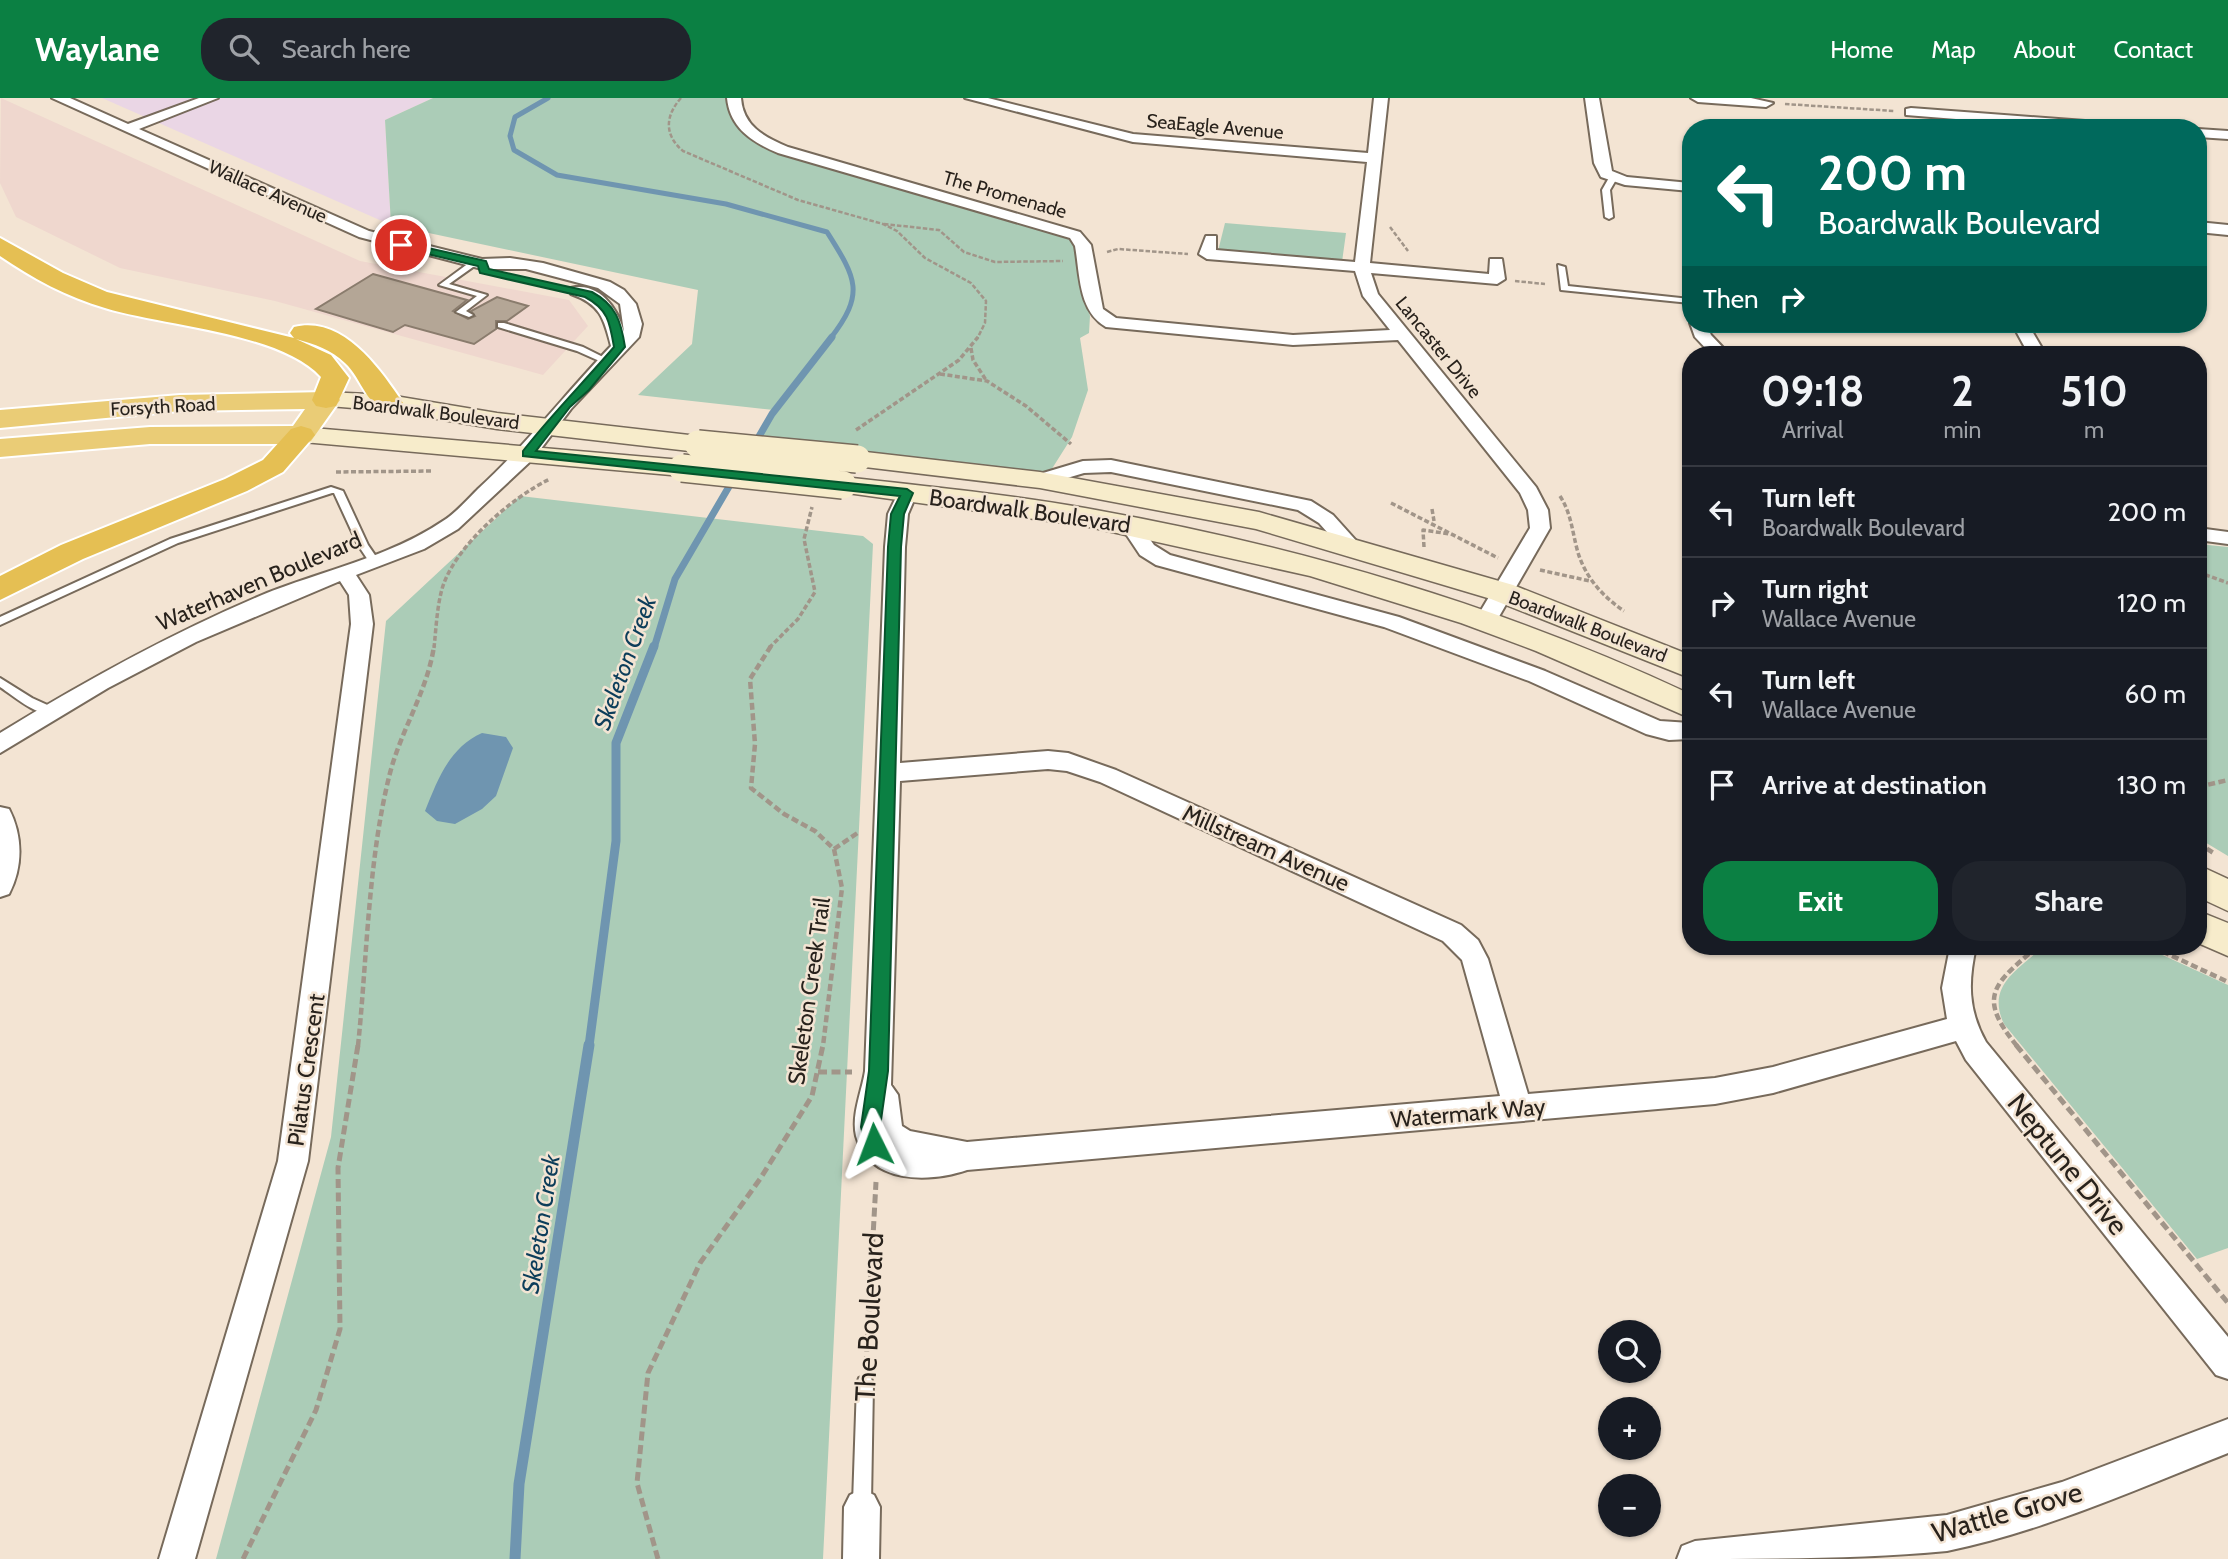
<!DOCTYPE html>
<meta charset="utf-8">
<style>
:root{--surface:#171b24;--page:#20242c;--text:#f1f3f6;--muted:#9ea1a6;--line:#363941;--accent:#0b8043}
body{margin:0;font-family:Cabin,sans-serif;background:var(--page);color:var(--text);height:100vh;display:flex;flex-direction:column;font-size:26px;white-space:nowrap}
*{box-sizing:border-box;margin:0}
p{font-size:23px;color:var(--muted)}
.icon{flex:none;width:38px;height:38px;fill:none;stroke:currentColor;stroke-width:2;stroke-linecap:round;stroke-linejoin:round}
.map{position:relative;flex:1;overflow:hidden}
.sheet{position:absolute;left:1682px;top:248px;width:525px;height:609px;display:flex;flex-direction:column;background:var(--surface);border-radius:28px;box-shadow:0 2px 5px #0004}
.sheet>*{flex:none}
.banner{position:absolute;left:1682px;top:21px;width:525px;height:214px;border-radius:28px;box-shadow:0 2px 5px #0004;background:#00695c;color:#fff;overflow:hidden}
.buttons{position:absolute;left:1598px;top:1222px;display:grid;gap:14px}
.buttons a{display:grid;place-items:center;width:63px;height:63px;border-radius:50%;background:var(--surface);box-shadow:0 2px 5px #0004;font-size:35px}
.pin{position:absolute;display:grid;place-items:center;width:60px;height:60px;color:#fff;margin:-30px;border:4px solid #fff;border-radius:50%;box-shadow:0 2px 7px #0007}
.me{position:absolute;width:77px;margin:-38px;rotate:357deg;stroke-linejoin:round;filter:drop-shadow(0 0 5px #0008)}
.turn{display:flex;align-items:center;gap:24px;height:147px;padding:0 21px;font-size:32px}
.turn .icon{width:91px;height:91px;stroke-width:2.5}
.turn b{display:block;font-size:49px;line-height:60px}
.then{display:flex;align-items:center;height:66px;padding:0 21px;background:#0003;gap:14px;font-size:26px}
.eta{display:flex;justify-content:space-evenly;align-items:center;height:119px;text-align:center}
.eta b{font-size:42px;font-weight:800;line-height:49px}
.primary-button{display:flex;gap:14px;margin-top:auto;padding:14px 21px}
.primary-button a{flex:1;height:80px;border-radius:28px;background:var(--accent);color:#fff;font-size:28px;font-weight:800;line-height:80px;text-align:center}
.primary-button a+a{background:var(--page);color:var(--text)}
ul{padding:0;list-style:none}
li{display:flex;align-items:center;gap:21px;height:91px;padding:0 21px;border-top:2px solid var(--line)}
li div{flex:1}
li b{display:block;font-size:26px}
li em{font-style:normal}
header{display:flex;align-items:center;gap:42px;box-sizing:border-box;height:98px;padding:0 35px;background:var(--accent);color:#fff}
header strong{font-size:33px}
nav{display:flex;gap:38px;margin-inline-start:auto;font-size:24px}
.search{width:490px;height:63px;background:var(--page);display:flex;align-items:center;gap:18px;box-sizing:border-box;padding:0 24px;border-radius:28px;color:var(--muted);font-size:26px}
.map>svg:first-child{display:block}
</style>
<header>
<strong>Waylane</strong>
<div class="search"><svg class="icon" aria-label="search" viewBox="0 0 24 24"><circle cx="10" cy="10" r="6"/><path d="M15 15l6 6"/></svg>Search here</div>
<nav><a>Home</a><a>Map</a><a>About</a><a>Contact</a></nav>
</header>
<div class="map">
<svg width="2228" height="1461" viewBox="0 0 2228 1461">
<rect width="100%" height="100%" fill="#f3e4d3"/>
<path fill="#efd7ce" d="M1,0L360,163L569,202L588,228L543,277L275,203L120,170L16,119L0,85Z"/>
<path fill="#ead6e5" d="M102,0H433L385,22L391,127Z"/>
<path fill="#abccb7" d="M433,0H728C725,28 752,42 773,53L1067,139L1075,146L1090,218L1089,235L1080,240L1088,292L1072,339L1048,377L756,343L774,312L638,297L692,246L698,192L391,127L385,22Z
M1225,125L1346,135L1342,164L1218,153Z
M520,398L863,438L873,446L823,1461H216L331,1039L386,523Z
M2198,446L2228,449V758L2198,740Z
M2043,849H2145L2228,887V1150L2197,1161L2004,926C1986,888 2017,872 2043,849Z"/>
<path fill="#6f95b0" d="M482,635L506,639L513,650L496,698L482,711L455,726L437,723L425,713C438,681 449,650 482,635Z"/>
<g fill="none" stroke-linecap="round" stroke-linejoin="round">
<path stroke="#6f95b0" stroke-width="5" d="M548,0L515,19L510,38L514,52L557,77L726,106L827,134C856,180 866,195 830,241"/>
<path stroke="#6f95b0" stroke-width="7" d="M754,347L772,316L832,239
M654,550L675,481L734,380"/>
<path stroke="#6f95b0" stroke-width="9" d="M589,948L616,743V645L654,548"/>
<path stroke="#6f95b0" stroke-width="11" d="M515,1461L519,1386L589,947"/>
</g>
<path fill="#b4a696" stroke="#8a7c6d" stroke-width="2" d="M373,176L467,202L453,213L468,221L475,218L471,213L497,199L528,208L507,223H496V231L474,246L405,227L393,234L316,211Z"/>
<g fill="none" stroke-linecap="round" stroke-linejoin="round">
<defs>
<path id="service" d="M1610,78L1617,80L1610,92L1613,119L1609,121L1605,119L1602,92Z
M473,162L480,164L449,186L487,197L466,213L473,217L469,219L456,214L477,198L439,187Z
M1558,167L1565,169L1568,188L1690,201V205L1561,192Z
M498,225H504L583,249L611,263L604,265L577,253L498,229Z
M331,389L343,393L368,447L379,463L378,465H370L358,447L334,395H332L178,445L0,527V519L170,441Z
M0,580L32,600L54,610L56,613L54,616C36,618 15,599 0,589Z
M865,1278L871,1280L873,1286L871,1405L868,1411L862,1414L856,1411L853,1405L857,1286L859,1280Z"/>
<path id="minor" d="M52,0H70L128,26L199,0H218L139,31L369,133L482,161L510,160L543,165L610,184L624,192L636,206L642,226L639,239L571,311L534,360L458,431L424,451L356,477L369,497L373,526L308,1063L195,1461H159L278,1063L351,526L349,497L340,483L196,544L108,590L0,655V635C85,583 170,536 262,497C321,473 390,459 443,423C456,415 467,402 478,391C526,347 566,295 611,248C604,220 600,206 571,196V190C599,183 618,211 624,234L620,206L598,190L526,171H482L359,139Z
M727,0H741C743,28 764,39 788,49L1080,134L1091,147L1103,211L1116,220L1293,237L1390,232L1363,198L1355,173L1207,161L1199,156L1206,138H1216V152L1355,164L1367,64L1133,44L965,0H988L1133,36L1368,55L1374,0H1388L1370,165L1489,176L1490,161H1502L1505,181L1497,186L1371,175L1378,196L1536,389L1548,412L1550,430L1493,529H1477L1474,524L1530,430L1528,412L1520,395L1398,242L1293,247L1106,229C1078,213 1080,176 1075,148L1070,140L778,55C752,44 730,30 727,0Z
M1585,0H1599L1612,73L1627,79L1690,85V93L1625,87L1601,79L1594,65Z
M1691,0H1751L1773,5L1766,9L1698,4Z
M1911,10L2125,26L2132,30H2068L1906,17V11Z
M2198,31L2228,33V41L2198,39Z
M2198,124L2228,127V137L2198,134Z
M1690,225L1706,226L1711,237L1730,257H1712L1695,239Z
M1980,226H2028L2046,257H2029L2016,233L1988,231Z
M1111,362L1311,403L1333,417L1360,447L1357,452H1343L1319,425L1298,412L1111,374L1084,375L1040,388L1030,382L1033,378L1083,363Z
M907,389L917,395L908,416L905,449L900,665L1048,653L1068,655L1116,672L1461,827L1478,842L1488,861L1528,996L1715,980L1773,969L1947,921L1942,890L1950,849H1976C1968,884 1968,912 1986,944L2228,1239V1281L2216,1277L1966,962L1956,943L1773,995L1715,1006L967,1072C929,1085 869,1086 856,1038C851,1017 862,993 865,973L885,449L888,416L900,391ZM1048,671L1067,673L1100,684L1443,843L1462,862L1500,998L967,1044L910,1033L902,1028L898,997L891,987L900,683Z
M1130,421L1137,423L1154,447L1170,457L1399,519L1545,573L1660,623L1690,625V641L1669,642L1646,636L1529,583L1384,529L1156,467L1140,457L1120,427Z
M2198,430L2228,434V446L2198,442Z
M0,709L9,711C23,738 23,769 9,796L0,799Z
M2228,1321V1355C2137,1391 2044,1433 1947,1453C1862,1461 1764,1461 1677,1461L1682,1448L1695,1443L1947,1417L2062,1384Z
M862,1391L874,1397L880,1409L879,1461H843L844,1409L850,1397Z"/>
<path id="secondary" d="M326,294L389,297L497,315L698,338L707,340L711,346L707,352L698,354L497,331L389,313L317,307L313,302L317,297Z
M301,329L682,362L692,364L695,370L692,376L682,378L292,343L288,337L292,331Z
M857,353L1040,374L1259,414L1513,487L1690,557V580L1491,501L1256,431L1040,390L848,367L844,361L848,355Z
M843,379C924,388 1005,396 1085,410C1294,447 1498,506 1690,596V620L1536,553L1461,525L1310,478L1085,428L833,393L829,387L833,381Z
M2198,767L2228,781V813L2198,799Z
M2198,813L2228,825V858L2198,845Z"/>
<path id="trunk" d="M326,294L336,296L340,302L311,343L301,346H150L0,359V341L150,329L293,328L305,311L180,313L0,330V312L180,297Z"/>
<path id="motorway" d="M0,140L63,175L107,194L294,240L290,235L294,229C343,217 380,271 403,305L399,311C368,319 364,282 345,265C332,252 314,246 296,241L331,257L349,280L336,308L326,310L316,308L312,302L321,279C280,234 163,228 105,210C67,199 32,180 0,158Z
M301,328L311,331L315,337L283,374L247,393L83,461L0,502V478L61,447L225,381L263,362L291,331Z"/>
</defs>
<use href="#service" stroke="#776a5b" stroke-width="4"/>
<use href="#minor" stroke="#776a5b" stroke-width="4"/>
<use href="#secondary" stroke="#776a5b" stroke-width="3"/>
<use href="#trunk" stroke="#fff" stroke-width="4"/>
<use href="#motorway" stroke="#fff" stroke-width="4"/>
<path stroke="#a19589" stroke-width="2.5" stroke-dasharray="4.5 2" stroke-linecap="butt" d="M681,0C665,18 664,37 683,53L798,102L883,126L897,133L925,160L971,185L986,203L985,225L977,241
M1785,6L1894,13
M884,126L939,132L964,154L995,164L1063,163
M1390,129L1408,153
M1107,154L1118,151L1188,156
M1515,183L1545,186"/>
<path stroke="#a19589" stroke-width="3.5" stroke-dasharray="5 2.5" stroke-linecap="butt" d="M971,250L973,262L986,282
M940,276L987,283L1026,308L1071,346
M856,332L959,262L978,239
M336,374L433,373
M1560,398C1571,415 1572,432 1577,451C1584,478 1602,498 1624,513
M1391,405L1498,460
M1432,411L1434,423
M1424,449L1423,432L1450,436
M1540,472L1590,483
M2198,474L2228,485
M434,550C436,531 437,509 442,491C454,449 512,399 550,381
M769,550L798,521L815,494L804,441L812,409"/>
<path stroke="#a19589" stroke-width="4.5" stroke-dasharray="7 3.5" stroke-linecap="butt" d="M771,548L750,581L755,646L751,690L784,716L815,733L834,751L842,790L823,948
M2198,689L2228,682
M2198,745L2215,756
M834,751L859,734
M2024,849L2032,854
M2153,849L2228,884
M358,948C367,861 368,764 389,679C400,633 427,595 434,548
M2017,948C1976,898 1994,886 2037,849"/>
<path stroke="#a19589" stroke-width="5" stroke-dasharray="9 4.5" stroke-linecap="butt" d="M2016,947L2228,1205
M818,974H852
M866,1267L876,1084
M243,1461L316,1312L340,1231L338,1070L358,947
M658,1461L637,1385L648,1275L700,1165L760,1081L812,998L823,947"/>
<use href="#service" fill="#fff" fill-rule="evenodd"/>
<use href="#minor" fill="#fff" fill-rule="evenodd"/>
<use href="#secondary" fill="#f7eccb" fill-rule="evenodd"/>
<use href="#trunk" fill="#eacc76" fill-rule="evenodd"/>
<use href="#motorway" fill="#e5bf53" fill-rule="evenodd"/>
<defs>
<path id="secondary-bridge" d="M698,346L857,361
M682,370L843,387"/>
</defs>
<use href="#secondary-bridge" stroke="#776a5b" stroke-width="30" stroke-linecap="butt"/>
<use href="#secondary-bridge" stroke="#f7eccb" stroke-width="27"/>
</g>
<path fill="#0b8043" stroke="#07532c" stroke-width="2" d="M401,144L486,163L489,171L592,194C616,207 621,223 625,249L589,292L570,309L536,353L907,391L913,395L904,416L901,449L888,973L880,1029L884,1046L881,1052L874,1055L867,1052L861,1029L869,973L888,449L891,416L900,398L523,358V353C552,316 584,284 614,249C610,225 608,211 585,199L480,175L478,168L398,149Z"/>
<g text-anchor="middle" stroke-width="5" stroke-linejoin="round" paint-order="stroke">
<g font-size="19" fill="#28221c" stroke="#f3e4d3">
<text transform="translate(1215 28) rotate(5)" y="7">SeaEagle Avenue</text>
<text transform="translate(268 93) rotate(24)" y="7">Wallace Avenue</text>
<text transform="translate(1005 96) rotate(16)" y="7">The Promenade</text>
<text transform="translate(1439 249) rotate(51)" y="7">Lancaster Drive</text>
<text transform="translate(163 308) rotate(-3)" y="7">Forsyth Road</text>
<text transform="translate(436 314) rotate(7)" y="7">Boardwalk Boulevard</text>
<text transform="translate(1588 528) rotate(21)" y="7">Boardwalk Boulevard</text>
</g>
<g font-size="23" fill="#28221c" stroke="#f3e4d3">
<text transform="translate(1030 413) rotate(8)" y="8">Boardwalk Boulevard</text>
<text transform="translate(259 483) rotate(-23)" y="8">Waterhaven Boulevard</text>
<text transform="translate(1266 750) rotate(24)" y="8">Millstream Avenue</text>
<text transform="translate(809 893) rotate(-82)" y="8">Skeleton Creek Trail</text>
<text transform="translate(306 972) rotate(-82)" y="8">Pilatus Crescent</text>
<text transform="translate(1468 1015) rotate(-5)" y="8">Watermark Way</text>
</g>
<g font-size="24" font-style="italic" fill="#0c3d5a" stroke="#f3e4d3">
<text transform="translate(625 565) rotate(-70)" y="8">Skeleton Creek</text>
<text transform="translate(541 1126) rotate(-81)" y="8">Skeleton Creek</text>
</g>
<g font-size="28" fill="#28221c" stroke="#f3e4d3">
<text transform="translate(2068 1066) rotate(51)" y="10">Neptune Drive</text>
<text transform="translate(869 1219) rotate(-87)" y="10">The Boulevard</text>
<text transform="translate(2007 1414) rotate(-16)" y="10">Wattle Grove</text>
</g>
</g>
</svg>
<div class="buttons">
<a><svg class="icon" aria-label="search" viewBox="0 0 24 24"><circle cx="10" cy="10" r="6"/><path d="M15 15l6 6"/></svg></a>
<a>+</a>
<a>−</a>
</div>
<div class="pin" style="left:401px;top:147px;background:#d93025"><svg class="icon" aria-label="arrive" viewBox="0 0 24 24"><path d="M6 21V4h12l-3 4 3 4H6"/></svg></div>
<svg class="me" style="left:874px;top:1046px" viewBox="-20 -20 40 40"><path d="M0-17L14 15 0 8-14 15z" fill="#0b8043" stroke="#fff" stroke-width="4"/></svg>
<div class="banner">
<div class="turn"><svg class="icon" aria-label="left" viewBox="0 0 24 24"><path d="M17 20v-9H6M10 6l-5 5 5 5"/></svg><div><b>200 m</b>Boardwalk Boulevard</div></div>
<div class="then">Then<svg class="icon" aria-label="right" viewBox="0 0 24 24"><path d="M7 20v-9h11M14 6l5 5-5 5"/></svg></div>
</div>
<section class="sheet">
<div class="eta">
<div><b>09:18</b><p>Arrival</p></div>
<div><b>2</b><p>min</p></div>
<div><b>510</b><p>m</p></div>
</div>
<ul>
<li><svg class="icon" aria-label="left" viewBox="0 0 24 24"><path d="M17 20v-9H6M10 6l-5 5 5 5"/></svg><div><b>Turn left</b><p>Boardwalk Boulevard</p></div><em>200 m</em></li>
<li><svg class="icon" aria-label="right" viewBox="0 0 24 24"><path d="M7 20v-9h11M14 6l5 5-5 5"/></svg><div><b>Turn right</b><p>Wallace Avenue</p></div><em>120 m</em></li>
<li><svg class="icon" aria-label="left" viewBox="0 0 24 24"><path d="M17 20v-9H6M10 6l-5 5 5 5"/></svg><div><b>Turn left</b><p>Wallace Avenue</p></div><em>60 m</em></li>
<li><svg class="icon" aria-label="arrive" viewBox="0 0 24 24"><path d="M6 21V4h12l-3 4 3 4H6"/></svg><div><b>Arrive at destination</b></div><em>130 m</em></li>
</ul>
<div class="primary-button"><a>Exit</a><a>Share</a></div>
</section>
</div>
